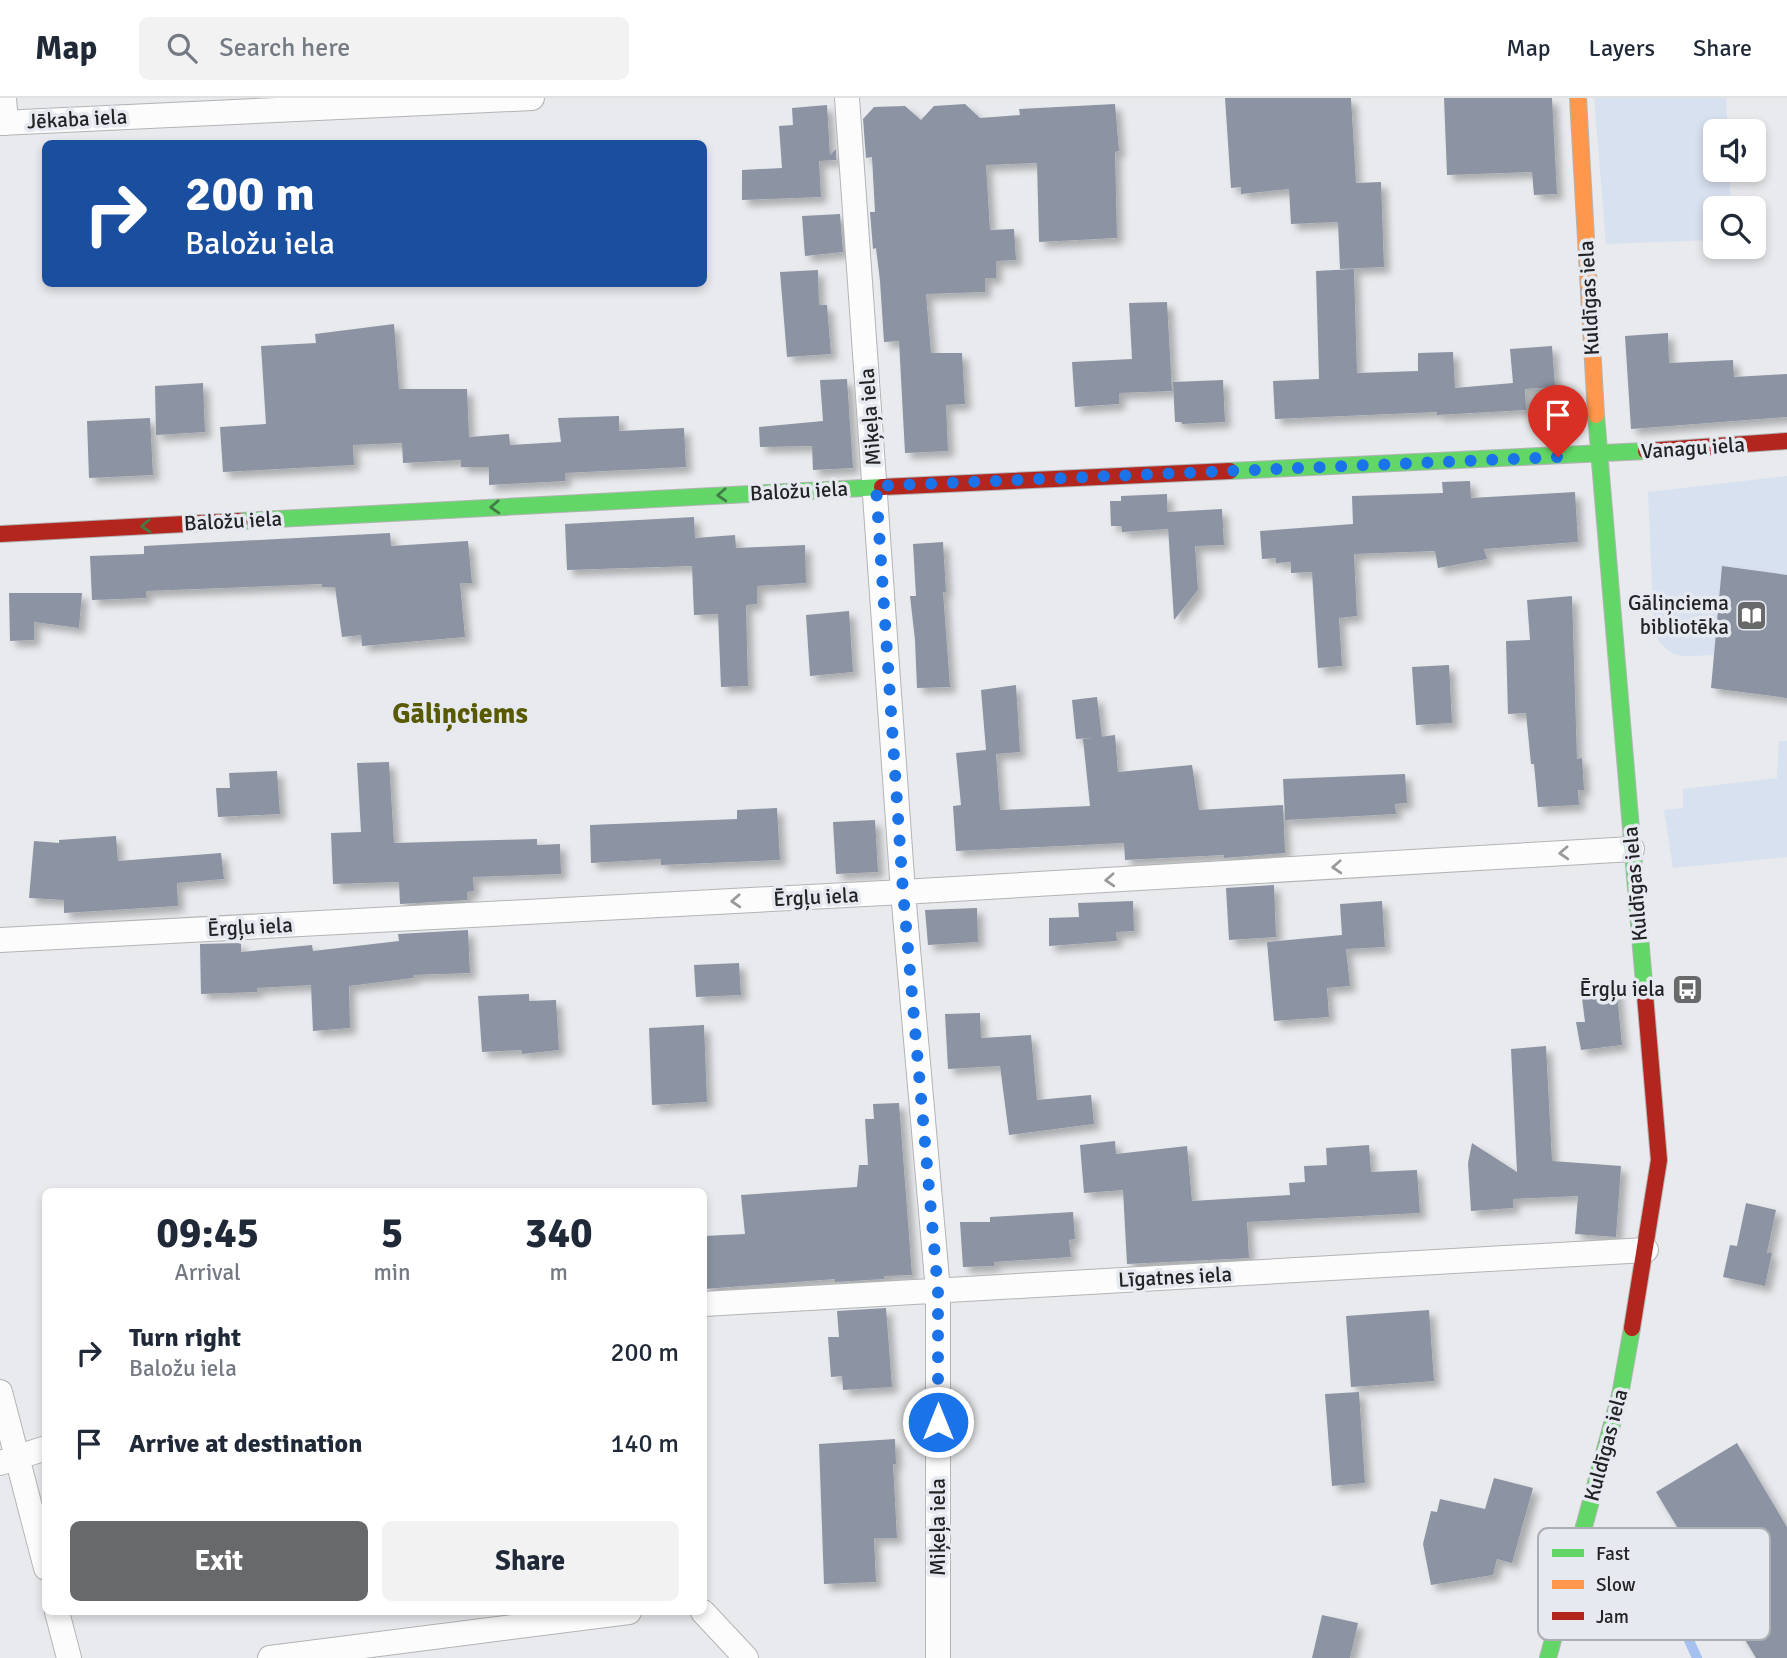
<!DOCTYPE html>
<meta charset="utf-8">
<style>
:root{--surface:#fff;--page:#f2f2f3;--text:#1f2937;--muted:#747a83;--line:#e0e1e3;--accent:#67696b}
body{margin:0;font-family:Signika,sans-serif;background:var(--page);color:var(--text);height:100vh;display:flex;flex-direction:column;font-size:26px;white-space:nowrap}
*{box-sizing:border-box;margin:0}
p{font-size:23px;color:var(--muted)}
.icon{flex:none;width:38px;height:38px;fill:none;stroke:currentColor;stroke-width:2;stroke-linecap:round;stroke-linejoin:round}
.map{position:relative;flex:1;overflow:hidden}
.side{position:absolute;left:42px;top:1090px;width:665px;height:427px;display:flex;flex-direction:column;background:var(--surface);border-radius:10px;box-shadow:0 4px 10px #0003}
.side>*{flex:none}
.banner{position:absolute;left:42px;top:42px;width:665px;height:147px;border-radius:10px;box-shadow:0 4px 10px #0003;background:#1a4fa0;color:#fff;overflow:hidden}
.fabs{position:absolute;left:1703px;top:21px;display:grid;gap:14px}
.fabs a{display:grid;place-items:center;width:63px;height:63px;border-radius:10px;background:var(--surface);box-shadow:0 4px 10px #0003;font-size:35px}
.pin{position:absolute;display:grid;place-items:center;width:60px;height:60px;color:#fff;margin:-72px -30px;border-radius:50% 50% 50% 0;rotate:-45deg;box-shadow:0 0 7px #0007}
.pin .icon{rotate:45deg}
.me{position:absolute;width:77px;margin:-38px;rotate:0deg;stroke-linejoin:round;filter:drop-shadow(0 0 5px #0008)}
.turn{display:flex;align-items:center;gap:24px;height:147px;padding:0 28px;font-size:32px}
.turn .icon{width:91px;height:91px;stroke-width:2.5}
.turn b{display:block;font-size:49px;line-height:60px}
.eta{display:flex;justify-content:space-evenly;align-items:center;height:119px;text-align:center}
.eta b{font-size:42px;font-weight:800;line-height:49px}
.button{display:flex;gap:14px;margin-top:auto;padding:14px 28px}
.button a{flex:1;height:80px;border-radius:10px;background:var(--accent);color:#fff;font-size:28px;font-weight:800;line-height:80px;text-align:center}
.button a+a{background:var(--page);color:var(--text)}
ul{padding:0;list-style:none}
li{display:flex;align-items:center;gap:21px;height:91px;padding:0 28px}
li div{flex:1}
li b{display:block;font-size:26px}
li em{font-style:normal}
header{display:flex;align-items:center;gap:42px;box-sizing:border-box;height:98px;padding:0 35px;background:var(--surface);border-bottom:2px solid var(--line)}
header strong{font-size:33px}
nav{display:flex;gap:38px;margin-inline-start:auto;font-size:24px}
.search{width:490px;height:63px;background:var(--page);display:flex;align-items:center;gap:18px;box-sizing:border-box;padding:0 24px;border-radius:10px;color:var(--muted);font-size:26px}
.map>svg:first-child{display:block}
</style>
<header>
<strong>Map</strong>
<div class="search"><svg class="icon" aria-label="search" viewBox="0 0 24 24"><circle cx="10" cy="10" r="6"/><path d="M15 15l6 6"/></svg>Search here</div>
<nav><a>Map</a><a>Layers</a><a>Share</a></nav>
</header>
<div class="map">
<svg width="1787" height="1560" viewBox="0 0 1787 1560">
<defs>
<filter id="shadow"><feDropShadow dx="6" dy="6" stdDeviation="3.5" flood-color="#0004"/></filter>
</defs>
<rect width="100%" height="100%" fill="#e8eaed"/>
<path fill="#d8e1f0" d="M1594,0H1726L1728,33H1715V72H1729L1731,110H1715V142L1606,146Z
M1787,378V477L1714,557C1683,558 1672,564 1654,536L1648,394Z
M1779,643H1787V759L1673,770L1664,712L1683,710V691L1777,680Z"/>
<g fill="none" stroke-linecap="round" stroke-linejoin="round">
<path stroke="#a6c1ef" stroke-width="10" d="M1642,1438L1697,1560"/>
</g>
<path fill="#8c94a3" filter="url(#shadow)" d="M1225,0H1351L1356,85L1381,84L1384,169L1340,171L1338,124L1291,126L1289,91L1241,96V89L1231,90Z
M1444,0H1552L1557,96L1534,97L1532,74L1447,77Z
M965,6L980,20L1020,17L1019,11L1115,6L1119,53L1115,54L1117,140L1039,144L1037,65L986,67L990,132L1014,131L1016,162L996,163V180H985V194L926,196L931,255H962L965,306L946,307L948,353L905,355L899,243L884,244L880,183L876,150L873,151L870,114H875L872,59L866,60L863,21L874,9L905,8L921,22L934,8Z
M827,7L830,57L836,51V62L819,63L821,99L742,102V72L782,70L779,28L793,27L792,10Z
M840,116L843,154L805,158L802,118Z
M1354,171L1357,275L1418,273V255L1453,254L1455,290L1513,285L1510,251L1552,248L1555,289L1525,291L1526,312L1437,317V314L1275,321L1273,283L1319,281L1316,173Z
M818,172L819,207H827L831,256L787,259L780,174Z
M1167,204L1172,293L1119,295V306L1075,309L1072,264L1132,261L1129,205Z
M394,226L399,291H467L469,339L509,336L510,347L561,344L558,320L619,318V333L684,330L686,369L565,375V383L489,387V369H461V362L403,365L402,345L353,347L354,367L223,374L220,329L266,326L261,248L316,245L315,236Z
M1668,235L1669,265L1733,262L1734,279L1787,276V319L1631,331L1625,238Z
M847,281L853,370L813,372L812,348L760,349L759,329L823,323L820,282Z
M1223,282L1225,324L1182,326V324H1175L1173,284Z
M203,285L205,334L156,337L155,288Z
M150,320L153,377L89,380L87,323Z
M1470,383L1471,400L1575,394L1578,444L1484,451L1487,461L1438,470L1435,453L1354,456L1357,518L1339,520L1342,568L1318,570L1312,474L1291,475V464L1276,465V460L1262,461L1260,433L1353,426L1352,398L1443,395L1442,384Z
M1167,396L1168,431L1122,434V428H1111L1110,403H1121V398Z
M1222,411L1224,447L1195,448L1198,492L1174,522L1167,414Z
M694,419L695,440L735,437L736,450L805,447L806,485L757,488V506L746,507L748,588L721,589L718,516L694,517L692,468L567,472L565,426Z
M390,435L391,448L468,443L472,485H460L465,539L362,548L361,537L342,539L335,489H322V486L146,493V500L92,502L90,458L144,456V448Z
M943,444L946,494H943L950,589L917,590L915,542L910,498H916L913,446Z
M1722,468L1787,477V600L1711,590Z
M9,495H82L79,530L34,524V542L10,543Z
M1572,498L1577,661L1582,660L1584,692H1578L1579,707L1538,709L1534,666H1531L1526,615L1508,616L1506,543L1530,542L1527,502Z
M849,513L853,574L810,578L806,517Z
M1449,567L1452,625L1416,627L1412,569Z
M1016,587L1020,654L996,656L1000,712L1090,708L1083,641L1115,637L1118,674L1192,667L1199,712L1283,707L1285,755L1224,760V757L1125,762L1124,745L956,753L953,708L961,707L956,655L986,652L981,592Z
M1097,599L1102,639L1076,641L1072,602Z
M389,664L394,745L537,741V747L560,746L561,776L473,779L474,793L467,794V802L400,806L399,784L333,786L331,735L361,734L357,665Z
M277,673L280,716L218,719L216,690H230L229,675Z
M1405,676L1407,705L1395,706L1396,716L1285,722L1283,681Z
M777,710L780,762L661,767V761L591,765L590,727L737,721V712Z
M875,722L878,774L836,776L833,724Z
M116,738L118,763L221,755L224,781L177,785L178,808L64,815V802L29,800L34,743L59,745V742Z
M1274,787L1276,839L1229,842L1226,790Z
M1133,803L1134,833L1116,834L1117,843L1049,848V820L1079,819L1078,805Z
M1382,803L1385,849L1346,851L1350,888L1327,890L1329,919L1274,923L1267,844L1342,837L1340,806Z
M977,810L978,844L928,847L925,812Z
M468,832L470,875L413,877V880L349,888L350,930L313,933L311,887L257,890V894L201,896L200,846L241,845V854L312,847L313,853L399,843L398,836Z
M739,865L741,897L696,899L694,867Z
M1616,885L1622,947L1581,952L1576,924H1585L1581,892Z
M529,896V903L556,902L559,952L522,956V952L482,954L478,898Z
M980,915L981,940L1031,937L1037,1002L1091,997L1094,1026L1009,1037L1000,968L948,971L945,916Z
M704,927L707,1004L652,1007L649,930Z
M1546,948L1552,1063L1621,1068L1616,1139L1575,1136L1578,1098L1513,1101V1110L1471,1113L1468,1065L1472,1045L1517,1074L1511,951Z
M899,1005L912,1177L884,1178V1181L835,1184V1181L704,1191V1138L745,1136L741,1097L857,1089L859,1067H868L865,1021H874L873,1006Z
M1115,1043L1116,1056L1187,1048L1192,1103L1290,1097L1289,1085L1305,1084L1304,1068L1327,1067L1326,1050L1369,1047L1371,1074L1417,1072L1420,1115L1247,1124L1249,1160L1127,1166L1123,1092L1084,1095L1080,1047Z
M1746,1105L1776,1112L1767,1155H1772L1765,1188L1723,1179L1730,1147L1737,1148Z
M1073,1114L1075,1141L1069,1142L1071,1159L994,1164V1168L963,1169L960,1124H990V1119Z
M886,1210L892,1289L843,1292L842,1278L831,1279L828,1239H839L837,1213Z
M1429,1212L1434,1283L1351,1289L1346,1218Z
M1359,1294L1365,1385L1332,1388L1325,1296Z
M895,1341L896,1366H893L897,1440H874L876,1484L824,1486L819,1346Z
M1737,1345L1787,1429V1560H1756L1656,1394Z
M1494,1380L1533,1390L1512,1465L1497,1461L1493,1477L1431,1487L1423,1446L1431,1413L1437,1414L1440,1401L1485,1411Z
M1322,1517L1358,1525L1350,1560H1312Z"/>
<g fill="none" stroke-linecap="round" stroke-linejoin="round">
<defs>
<path id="street" d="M4,0L6,25
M847,0L903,794L938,1193V1560
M0,25L532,0
M0,842L903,794L1632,751
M704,1206L1646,1152
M0,1294L46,1470
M0,1365L46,1350
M57,1514L69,1560
M703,1514L746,1560
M270,1560L629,1514"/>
<path id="fast" d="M1596,317L1645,897
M1230,373L1646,353
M240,423L882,389
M1548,1560L1620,1297L1632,1230"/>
<path id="slow" d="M1578,0L1596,317"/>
<path id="jam" d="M1646,353L1787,343
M882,389L1230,373
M0,436L240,423
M1632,1230L1659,1062L1645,897"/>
</defs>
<use href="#street" stroke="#b2b4b5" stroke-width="26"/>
<use href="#fast" stroke="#b2b4b5" stroke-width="18"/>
<use href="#slow" stroke="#b2b4b5" stroke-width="18"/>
<use href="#jam" stroke="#b2b4b5" stroke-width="18"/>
<use href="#street" stroke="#fcfcfc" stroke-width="24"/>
<use href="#fast" stroke="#63d668" stroke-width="16"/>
<use href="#slow" stroke="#ff974d" stroke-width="16"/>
<use href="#jam" stroke="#b3261e" stroke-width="16"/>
</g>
<defs><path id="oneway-chevron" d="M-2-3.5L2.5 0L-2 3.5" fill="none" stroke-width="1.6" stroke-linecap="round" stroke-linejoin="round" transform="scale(1.75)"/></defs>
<g stroke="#427c46">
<use href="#oneway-chevron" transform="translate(722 397) rotate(177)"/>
<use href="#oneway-chevron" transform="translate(495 409) rotate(177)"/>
<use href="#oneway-chevron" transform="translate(146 428) rotate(177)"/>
</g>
<g stroke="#9a9a9b">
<use href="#oneway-chevron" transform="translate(1564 755) rotate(177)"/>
<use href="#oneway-chevron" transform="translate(1337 769) rotate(177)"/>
<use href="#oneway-chevron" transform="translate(1110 782) rotate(177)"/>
<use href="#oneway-chevron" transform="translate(736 803) rotate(177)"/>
</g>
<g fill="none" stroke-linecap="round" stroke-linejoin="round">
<path stroke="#1a73e8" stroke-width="12" stroke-dasharray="0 21.6" d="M938,1324V1193L903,794L876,388L1558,359"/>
</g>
<defs>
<symbol id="library-square" viewBox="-11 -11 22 22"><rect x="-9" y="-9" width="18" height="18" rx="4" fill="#67696b" stroke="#e6e9ef"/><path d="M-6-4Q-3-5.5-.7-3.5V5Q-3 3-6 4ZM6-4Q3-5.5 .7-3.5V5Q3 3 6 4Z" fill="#fff"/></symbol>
<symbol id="bus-square" viewBox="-11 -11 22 22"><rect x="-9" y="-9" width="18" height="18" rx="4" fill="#67696b" stroke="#e6e9ef"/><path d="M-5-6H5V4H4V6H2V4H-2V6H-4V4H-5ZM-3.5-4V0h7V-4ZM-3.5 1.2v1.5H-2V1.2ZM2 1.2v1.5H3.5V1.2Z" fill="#fff"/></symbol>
</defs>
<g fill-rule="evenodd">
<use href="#library-square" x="1734" y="500" width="35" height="35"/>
<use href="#bus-square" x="1670" y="874" width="35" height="35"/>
</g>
<g text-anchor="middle" stroke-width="7" stroke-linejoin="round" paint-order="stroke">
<g font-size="21" fill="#222325" stroke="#e6e9ef">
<text transform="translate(77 21) rotate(-3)" y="7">Jēkaba iela</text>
<text transform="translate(1589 200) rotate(-93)" y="7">Kuldīgas iela</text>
<text transform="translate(870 319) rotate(-94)" y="7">Miķeļa iela</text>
<text transform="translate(1693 350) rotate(-4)" y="7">Vanagu iela</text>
<text transform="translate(799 393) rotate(-3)" y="7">Baložu iela</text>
<text transform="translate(233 423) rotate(-3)" y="7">Baložu iela</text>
<text transform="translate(1635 786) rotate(-95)" y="7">Kuldīgas iela</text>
<text transform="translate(816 799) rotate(-3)" y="7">Ērgļu iela</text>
<text transform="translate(250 829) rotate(-3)" y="7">Ērgļu iela</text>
<text transform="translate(1175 1179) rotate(-3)" y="7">Līgatnes iela</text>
<text transform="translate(1606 1347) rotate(-75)" y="7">Kuldīgas iela</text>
<text transform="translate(938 1429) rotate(-90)" y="7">Miķeļa iela</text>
</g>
<g font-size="21" fill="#222325" stroke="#e6e9ef" text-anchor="end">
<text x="1729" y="512">Gāliņciema<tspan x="1729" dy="24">bibliotēka</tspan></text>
<text x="1665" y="898">Ērgļu iela</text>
</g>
<g font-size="28" font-weight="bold" fill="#595a00" stroke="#e6e9ef">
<text x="460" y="625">Gāliņciems</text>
</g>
</g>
<rect x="1538" y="1430" width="232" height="112" rx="10" fill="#e6e9ef" stroke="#abaeb2" stroke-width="2"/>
<rect x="1552" y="1451" width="32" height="8" fill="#63d668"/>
<rect x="1552" y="1482" width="32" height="9" fill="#ff974d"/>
<rect x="1552" y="1514" width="32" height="8" fill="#b3261e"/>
<g font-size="19" fill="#222325">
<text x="1596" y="1462">Fast</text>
<text x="1596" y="1493">Slow</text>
<text x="1596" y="1525">Jam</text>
</g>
</svg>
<div class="fabs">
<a><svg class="icon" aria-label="sound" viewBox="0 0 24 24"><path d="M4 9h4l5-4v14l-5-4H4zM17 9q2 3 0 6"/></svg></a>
<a><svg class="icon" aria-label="search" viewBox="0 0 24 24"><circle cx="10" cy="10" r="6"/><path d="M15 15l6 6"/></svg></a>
</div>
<div class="pin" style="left:1558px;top:359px;background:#d93025"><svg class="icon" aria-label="arrive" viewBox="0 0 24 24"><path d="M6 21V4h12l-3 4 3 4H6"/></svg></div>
<svg class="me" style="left:938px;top:1324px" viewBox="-20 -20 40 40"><circle r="17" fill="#1a73e8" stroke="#fff" stroke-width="3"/><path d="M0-11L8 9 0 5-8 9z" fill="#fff"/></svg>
<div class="banner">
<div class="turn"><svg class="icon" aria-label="right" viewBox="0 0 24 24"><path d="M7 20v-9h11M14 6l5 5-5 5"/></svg><div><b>200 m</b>Baložu iela</div></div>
</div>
<section class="side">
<div class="eta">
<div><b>09:45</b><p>Arrival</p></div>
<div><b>5</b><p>min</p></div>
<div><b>340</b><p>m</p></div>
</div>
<ul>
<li><svg class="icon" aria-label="right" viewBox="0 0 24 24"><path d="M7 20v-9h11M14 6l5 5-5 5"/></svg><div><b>Turn right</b><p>Baložu iela</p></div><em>200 m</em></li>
<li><svg class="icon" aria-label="arrive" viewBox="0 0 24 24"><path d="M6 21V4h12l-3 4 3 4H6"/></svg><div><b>Arrive at destination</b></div><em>140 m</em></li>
</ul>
<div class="button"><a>Exit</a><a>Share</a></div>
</section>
</div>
